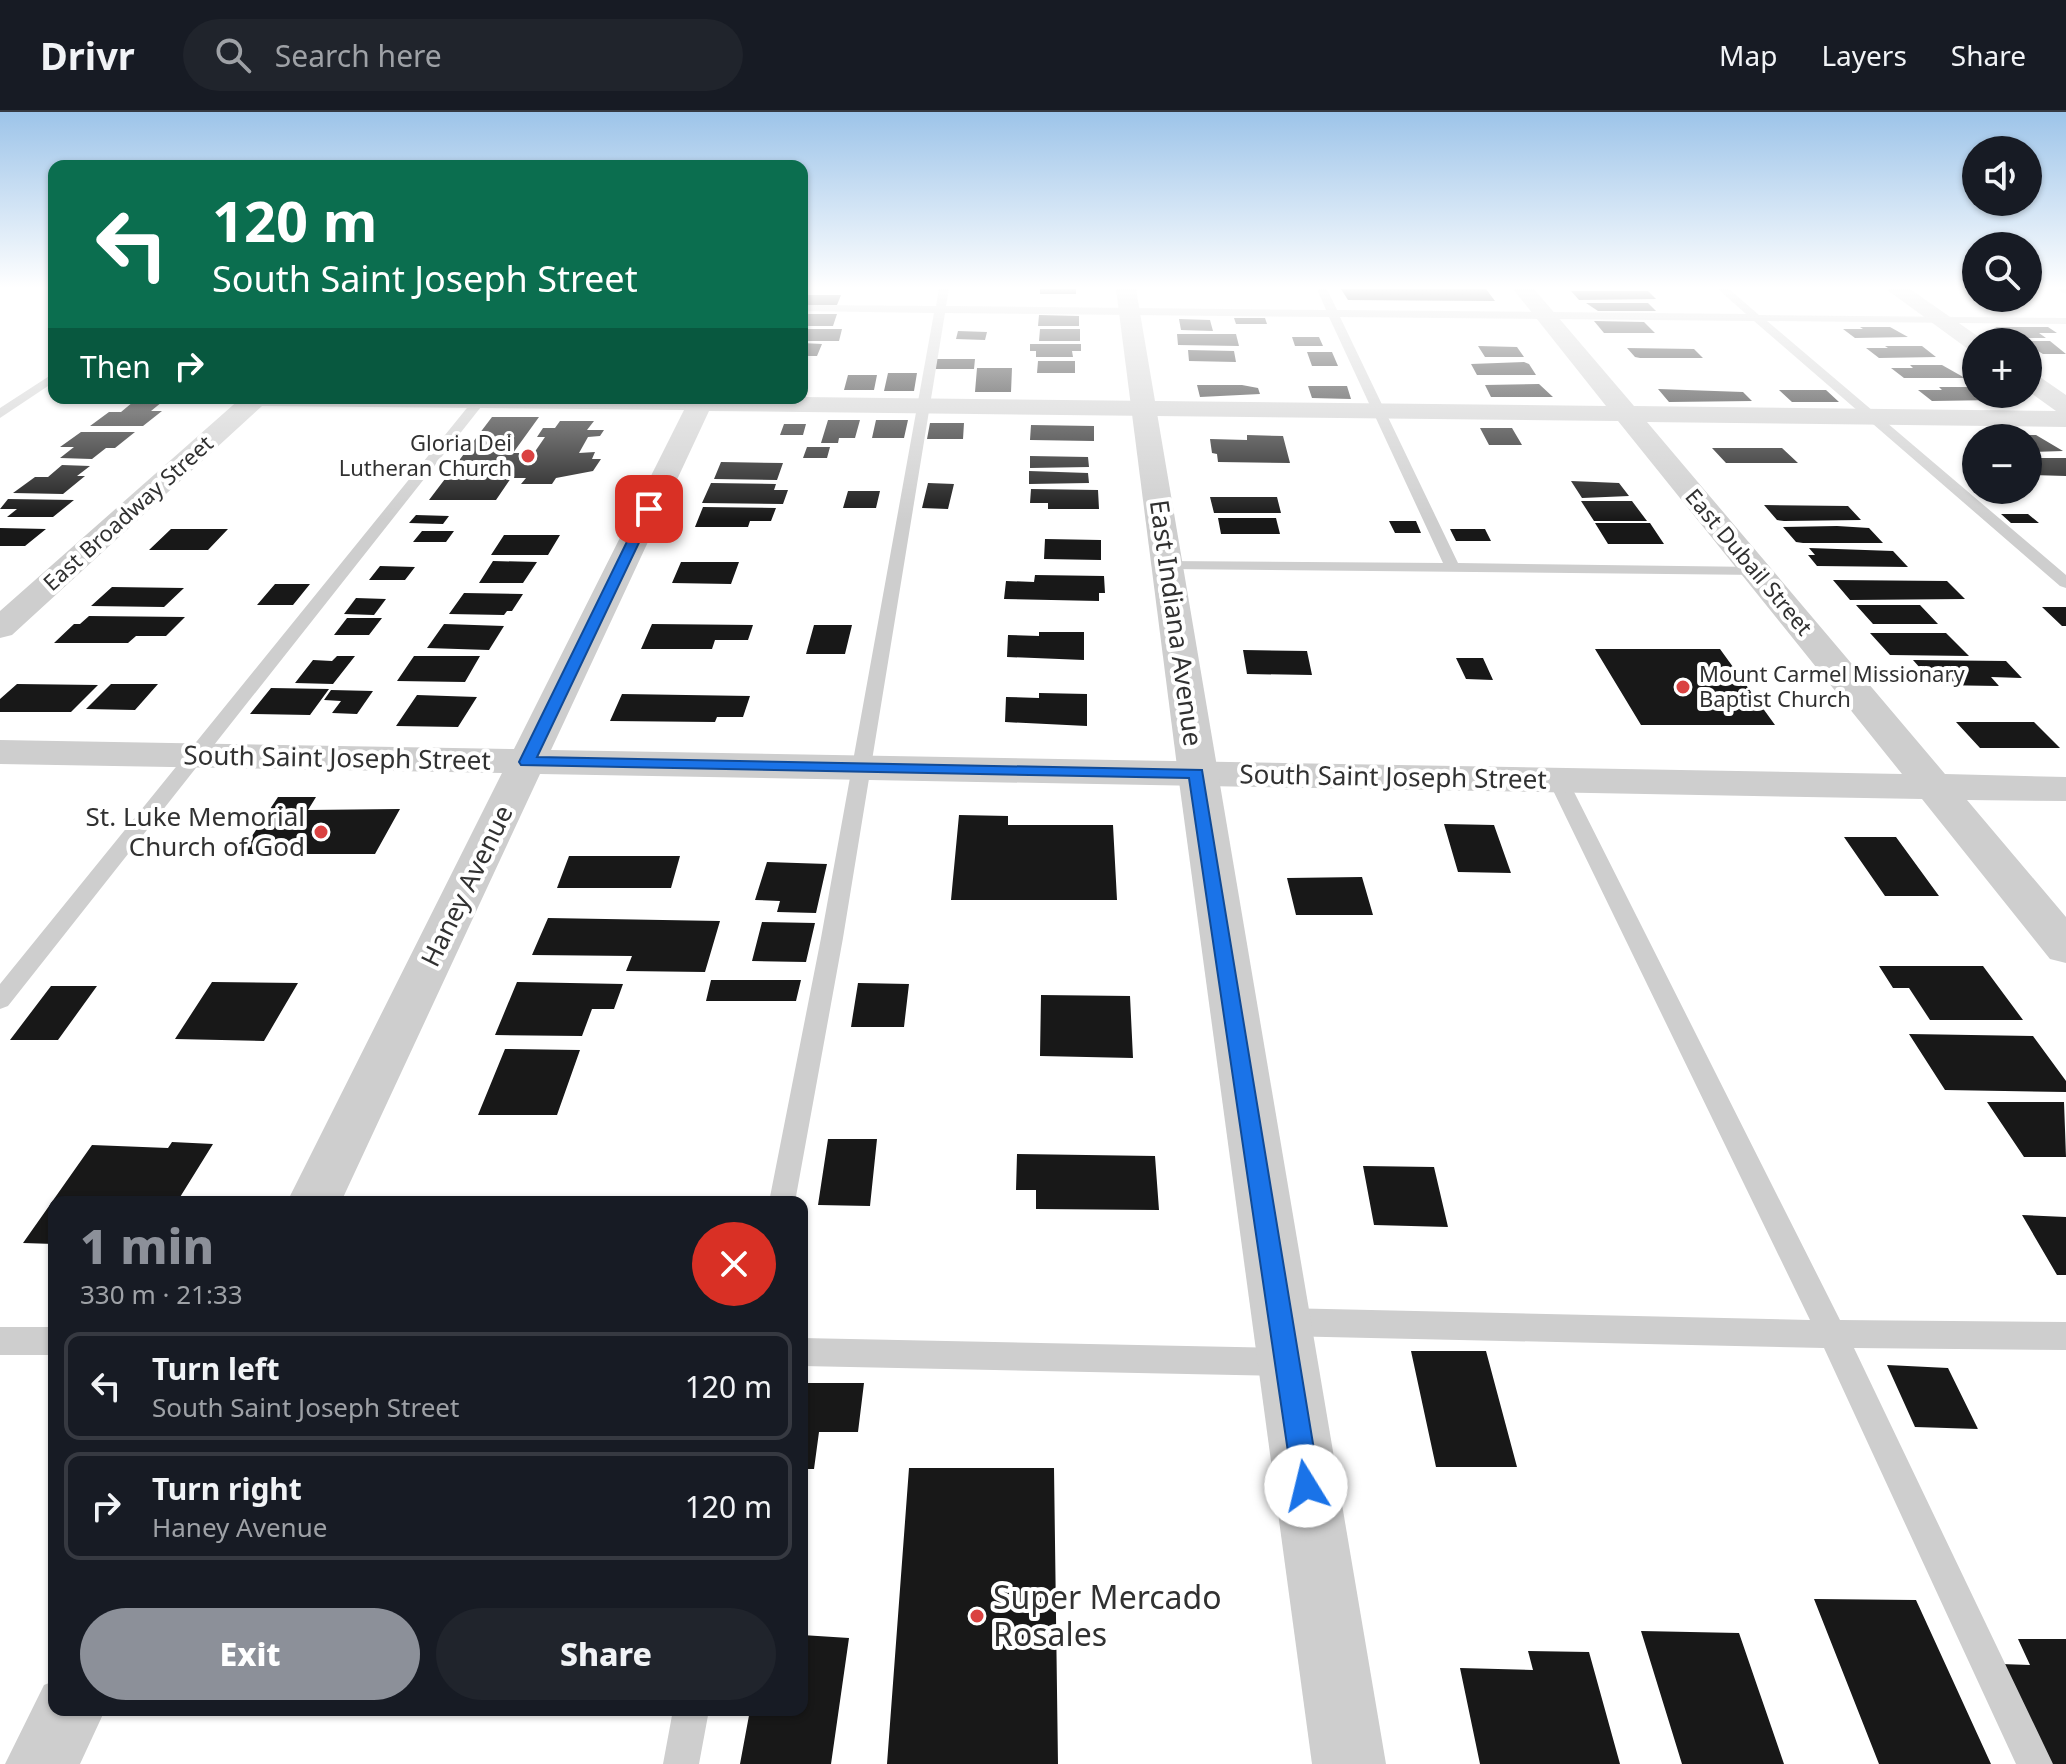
<!DOCTYPE html>
<meta charset="utf-8">
<style>
:root{--surface:#171b24;--page:#20242c;--text:#f1f3f6;--muted:#9ea1a6;--line:#363941;--accent:#8c9099}
body{margin:0;font-family:"Noto Sans",sans-serif;background:var(--page);color:var(--text);height:100vh;display:flex;flex-direction:column;font-size:30px;white-space:nowrap}
*{box-sizing:border-box;margin:0}
p{font-size:26px;color:var(--muted)}
.icon{flex:none;width:44px;height:44px;fill:none;stroke:currentColor;stroke-width:2;stroke-linecap:round;stroke-linejoin:round}
.map{position:relative;flex:1;overflow:hidden}
.drawer{position:absolute;left:48px;top:1084px;width:760px;height:520px;display:flex;flex-direction:column;background:var(--surface);border-radius:16px;box-shadow:0 2px 6px #0004}
.drawer>*{flex:none}
.guide{position:absolute;left:48px;top:48px;width:760px;height:244px;border-radius:16px;box-shadow:0 2px 6px #0004;background:#0b6e4f;color:#fff;overflow:hidden}
.fabs{position:absolute;left:1962px;top:24px;display:grid;gap:16px}
.fabs a{display:grid;place-items:center;width:80px;height:80px;border-radius:50%;background:var(--surface);box-shadow:0 2px 6px #0004;font-size:40px}
.pin{position:absolute;display:grid;place-items:center;width:68px;height:68px;color:#fff;margin:-34px;border-radius:16px;box-shadow:0 4px 12px #0006}
.me{position:absolute;width:88px;margin:-44px;rotate:351deg;stroke-linejoin:round;filter:drop-shadow(0 0 6px #0008)}
.turn{display:flex;align-items:center;gap:28px;height:168px;padding:0 32px;font-size:36px}
.turn .icon{width:104px;height:104px;stroke-width:2.5}
.turn b{display:block;font-size:56px;line-height:68px}
.then{display:flex;align-items:center;height:76px;padding:0 32px;background:#0003;gap:16px;font-size:30px}
.round{display:grid;place-items:center;flex:none;width:84px;height:84px;border-radius:42px;background:var(--page)}
.overview{display:flex;align-items:center;justify-content:space-between;height:136px;padding:0 32px}
h1{font-size:48px;font-weight:800;line-height:60px;color:var(--accent)}
.primary-button{display:flex;gap:16px;margin-top:auto;padding:16px 32px}
.primary-button a{flex:1;height:92px;border-radius:48px;background:var(--accent);color:#fff;font-size:32px;font-weight:800;line-height:92px;text-align:center}
.primary-button a+a{background:var(--page);color:var(--text)}
ul{padding:0;list-style:none}
li{display:flex;align-items:center;gap:24px;height:108px;margin:0 16px 12px;padding:0 16px;border:4px solid var(--line);border-radius:16px}
li div{flex:1}
li b{display:block;font-size:30px}
li em{font-style:normal}
header{display:flex;align-items:center;gap:48px;box-sizing:border-box;height:112px;padding:0 40px;background:var(--surface);border-bottom:2px solid var(--line)}
header strong{font-size:38px}
nav{display:flex;gap:44px;margin-inline-start:auto;font-size:28px}
.search{width:560px;height:72px;background:var(--page);display:flex;align-items:center;gap:20px;box-sizing:border-box;padding:0 28px;border-radius:44px;color:var(--muted);font-size:30px}
.map>svg:first-child{display:block}
</style>
<header>
<strong>Drivr</strong>
<div class="search"><svg class="icon" aria-label="search" viewBox="0 0 24 24"><circle cx="10" cy="10" r="6"/><path d="M15 15l6 6"/></svg>Search here</div>
<nav><a>Map</a><a>Layers</a><a>Share</a></nav>
</header>
<div class="map">
<svg width="2066" height="1652" viewBox="0 0 2066 1652">
<rect width="100%" height="100%" fill="#fff"/>
<path fill="#181818" d="M1040,177H1076V182H1040Z
M1341,177H1486L1495,189L1348,188Z
M1571,179H1648L1656,187L1579,188Z
M803,183H841L837,193H802Z
M1586,191H1648L1656,199H1598Z
M803,202H837L833,214H802Z
M1039,203L1079,204V214H1038Z
M1234,206H1265L1267,212H1236Z
M1179,207L1210,208L1213,219L1181,218Z
M1594,209L1644,210L1655,221H1604Z
M1860,215H1890L1908,225L1855,226L1843,217H1863Z
M1995,215H2048L2057,221H2039L2046,226H2010Z
M802,217H842L839,229H802Z
M1040,217H1080V229H1039Z
M958,219L987,220L985,228L956,227Z
M1177,222H1236L1239,234L1178,233Z
M1292,225H1319L1323,234H1295Z
M2028,229H2050L2066,242H2043L2028,233Z
M802,231L822,232L817,244H802Z
M1030,232H1081V239H1072L1073,245H1036V239H1030Z
M1478,234L1517,235L1524,245H1485Z
M1885,234H1922L1936,245L1879,246L1866,236H1888Z
M1627,236L1694,237L1703,246H1640L1635,245Z
M1188,238L1234,239L1236,250L1189,249Z
M1307,240H1332L1338,254H1312Z
M937,247H975L974,257H935Z
M1038,249H1075V261H1037Z
M1524,250L1529,252L1536,263H1477L1471,252Z
M1910,253H1942L1965,266H1904L1891,256H1913Z
M977,256H1012L1011,280H975Z
M888,261H917L914,279H884Z
M848,263H877L874,278H844Z
M1539,272L1553,285H1491L1485,273Z
M1197,273H1242L1258,276L1260,282L1200,285Z
M1308,274H1347L1351,287L1312,286Z
M1939,275H1972L1976,276V282H1987L1995,288L1932,289L1918,278H1942Z
M1658,277L1743,280L1752,289L1669,290Z
M1779,278H1826L1839,290H1792Z
M133,290H162L151,299H162L143,314H90L109,300H121Z
M492,305H539L513,341H534L545,325H537L543,316H555L560,309H594L587,318H604L600,324L588,325L579,341L595,340L592,347H601L593,359L556,366L552,372H521L526,366H511L496,388H429Z
M828,308H860L855,326H839L838,331H821Z
M876,308H908L904,326H872Z
M930,311H964L963,327H927Z
M784,312H806L803,323H780Z
M1031,313L1094,314V329L1030,328Z
M1480,316H1512L1522,333H1489Z
M81,320H135L115,336H106L92,347L60,346L74,335H60Z
M1247,323L1283,324L1290,351L1218,350L1217,342L1212,341L1210,327L1247,328Z
M2001,323H2036L2063,339L2028,340V326Z
M807,335H830L827,346H803Z
M1712,336H1782L1798,351H1726Z
M1030,344L1088,345L1089,355L1030,356Z
M2036,346H2066V364L2032,363L2028,360V350H2041Z
M721,350L783,351L777,368L714,367Z
M62,353L90,354L77,364H85L63,382L13,381L35,365H48Z
M1029,359L1088,361L1089,371L1029,372Z
M1571,369L1619,371L1629,384L1582,386Z
M711,371L776,372L774,378H788L783,392L702,391Z
M928,371L954,372L948,397L922,396Z
M1031,377L1098,378L1099,397H1048V391H1030Z
M848,379H880L876,396H843Z
M1210,385H1277L1281,401H1214Z
M8,387L74,388L53,405H7L17,397H0Z
M1581,389H1632L1647,409H1594Z
M1764,393L1848,394L1861,408L1784,409L1777,408Z
M703,395L776,396L771,409H750L748,415H695Z
M2001,402H2028L2039,411H2011Z
M416,403L449,404L443,412L409,411Z
M1218,406H1276L1280,422H1221Z
M1389,409H1416L1421,421H1395Z
M1595,411H1650L1664,432H1608Z
M1837,414L1869,416L1883,431H1803L1796,430L1783,415Z
M0,416L46,417L25,434H0Z
M171,417H228L208,438H149Z
M1450,417H1485L1491,429H1456Z
M422,419H454L446,430H413Z
M504,423H560L548,443H491Z
M1045,427L1101,428V448L1044,447Z
M1809,436L1893,439L1908,455L1817,454L1808,443H1815Z
M493,449L537,450L523,471H479Z
M681,450H739L731,472L672,471Z
M380,454L415,455L405,468H369Z
M1035,463L1104,464L1105,481H1099V489L1004,487L1006,469L1034,470Z
M1833,468L1947,469L1965,487L1850,488Z
M275,472H310L293,493H257Z
M112,475L184,476L164,495L91,494Z
M464,481L523,482L512,499H507L504,503L449,502Z
M356,486L386,487L374,503L344,502Z
M1856,493H1920L1938,512H1873Z
M2042,495H2066V514H2062Z
M89,504L185,505L166,524H136L128,531H54L74,512H80Z
M347,506H382L369,523H334Z
M444,512L504,514L489,538L427,536Z
M652,512L753,513L748,528H715L712,537H641Z
M814,513H852L845,542H806Z
M1039,520H1084V548L1007,545L1008,523L1039,524Z
M1870,521H1946L1969,544L1890,543Z
M1595,537H1720L1775,613H1641Z
M1243,538L1307,539L1312,563L1247,562Z
M337,544H355L333,572L295,571L313,548L332,549Z
M414,544H480L465,570L397,569Z
M1456,546H1483L1493,568L1466,567Z
M1913,548L2006,549L2022,566L1991,565L1999,574L1935,573Z
M17,572L98,573L71,600H0V587Z
M111,572H158L135,598L86,597Z
M271,576L329,577L310,603L250,602Z
M331,578L373,579L357,602L332,601L341,589L324,588Z
M1039,581L1087,582V614L1005,610L1006,585L1039,586Z
M622,582L750,584L743,605H717L715,610L610,609Z
M417,583L477,585L458,615L396,614Z
M1956,610H2034L2060,636H1980Z
M278,685H316L308,698L400,697L375,742H240Z
M959,703L1008,704V713H1113L1117,788H951Z
M1444,712L1494,713L1511,761L1458,760Z
M1844,725H1896L1939,784H1885Z
M569,744H680L671,776H557Z
M767,750L827,752L816,801L777,800L780,789L755,788Z
M1362,765L1373,803H1296L1287,766Z
M548,806L720,809L705,860L626,859L632,844L532,843Z
M762,810L815,811L806,850L752,849Z
M1879,854H1983L2023,908H1930L1909,876H1893Z
M711,868H801L796,889H706Z
M212,870L298,871L264,929L175,927Z
M517,870L623,872L614,897H592L582,924L495,923Z
M858,871L909,872L904,915H851Z
M51,874H97L58,928H10Z
M1041,883L1130,884L1133,946L1040,944Z
M1909,922L2033,924L2066,969V980L1945,978Z
M505,937L580,938L557,1003H478Z
M1987,990H2064L2066,1045H2024Z
M828,1027H877L870,1094L818,1093Z
M172,1030L213,1032L177,1090H54V1132L23,1131L92,1033L168,1036Z
M1017,1042L1155,1044L1159,1098L1036,1097V1078H1016Z
M1363,1054L1434,1055L1448,1115L1374,1113Z
M2022,1103L2066,1105V1163H2057Z
M1411,1239H1486L1517,1355H1436Z
M1887,1253L1948,1256L1978,1317L1915,1315Z
M802,1271H864L858,1320H819L814,1357H802Z
M909,1356H1054L1058,1652H887Z
M1814,1487L1916,1488L1991,1652H1879Z
M1641,1519L1739,1521L1784,1652H1682Z
M802,1523L849,1526L831,1652H740L750,1598H802Z
M2018,1527H2066V1652H2049L2001,1552L2030,1553Z
M1528,1539L1589,1540L1620,1652H1480L1460,1556L1533,1558Z"/>
<g fill="none" stroke-linecap="round" stroke-linejoin="round">
<path fill="#cecece" fill-rule="evenodd" d="M939,177H949L946,194L1326,198L1317,177H1327L1337,198L1746,202L1718,177H1729L1759,203L2066,206V212L1767,209L2066,463V476L2060,474L1754,209L1340,205L1458,451L1757,455L1762,457V463L1168,457L1163,455V449L1443,451L1329,205L945,201L843,826L795,1090H769L821,826L934,201L802,199V193L936,194Z
M2057,177H2066V182Z
M54,261V270L0,306V296Z
M475,286H488L8,894L0,897V872Z
M1558,662L1568,668L1840,1208L2066,1210V1238L1854,1236L2053,1652H2016L1824,1236L1282,1224L1272,1220L1268,1210L1272,1200L1282,1196L1810,1208L1548,668Z
M0,1215H54V1243H0Z
M802,1226L1285,1236L1295,1240L1300,1250L1295,1260L1285,1264L802,1254Z
M673,1598H709L699,1652H663Z"/>
<path fill="#cecece" fill-rule="evenodd" d="M1513,177H1534L1634,294L2056,299L2028,279V261L2037,263L2066,283V315L1647,310L1945,662L2066,665V689L1967,688L2066,805V851L2050,847L1922,687L540,662L341,1090H287L502,661L0,652V628L514,637L684,298L262,294L12,523L0,526V499L241,286L802,285L1606,294ZM709,299L1618,309L1902,662L551,638Z
M1886,177H1910L1986,230H1976V239L1968,237Z
M54,1569V1598H105L80,1652H5L44,1573Z"/>
<path fill="#cecece" fill-rule="evenodd" d="M1116,177H1136L1386,1652H1312L1178,662Z"/>
</g>
<linearGradient id="sky" x2="0" y2="1"><stop stop-color="#9dc4e9"/><stop offset="0.43" stop-color="#fff"/><stop offset="1" stop-color="#fff" stop-opacity="0"/></linearGradient>
<rect width="2066" height="408" fill="url(#sky)"/>
<path fill="#1a73e8" stroke="#114b97" stroke-width="2" d="M649,394L655,397L537,645L1202,658L1320,1374L1316,1383L1306,1387L1297,1383L1293,1374L1189,666L521,653L519,650L643,397Z"/>
<g fill="#da4241" stroke="#fff" stroke-width="3">
<circle cx="528" cy="344" r="8"/>
<circle cx="1683" cy="575" r="8"/>
<circle cx="321" cy="720" r="8"/>
<circle cx="977" cy="1504" r="8"/>
</g>
<g text-anchor="middle" stroke-width="8" stroke-linejoin="round" paint-order="stroke">
<g font-size="22" fill="#313131" stroke="#fff" text-anchor="end">
<text x="512" y="339">Gloria Dei<tspan x="512" dy="25">Lutheran Church</tspan></text>
<text x="1699" y="570" text-anchor="start">Mount Carmel Missionary<tspan x="1699" dy="25">Baptist Church</tspan></text>
</g>
<g font-size="22" fill="#313131" stroke="#fff">
<text transform="translate(128 401) rotate(-42)" y="8">East Broadway Street</text>
<text transform="translate(1749 450) rotate(50)" y="8">East Dubail Street</text>
</g>
<g font-size="26" fill="#313131" stroke="#fff">
<text transform="translate(1176 511) rotate(82)" y="9">East Indiana Avenue</text>
<text transform="translate(337 646) rotate(1)" y="9">South Saint Joseph Street</text>
<text transform="translate(1393 665) rotate(1)" y="9">South Saint Joseph Street</text>
<text transform="translate(467 774) rotate(-64)" y="9">Haney Avenue</text>
</g>
<g font-size="26" fill="#313131" stroke="#fff" text-anchor="end">
<text x="305" y="714">St. Luke Memorial<tspan x="305" dy="30">Church of God</tspan></text>
</g>
<g font-size="32" fill="#313131" stroke="#fff" text-anchor="start">
<text x="993" y="1497">Super Mercado<tspan x="993" dy="37">Rosales</tspan></text>
</g>
</g>
</svg>
<div class="fabs">
<a><svg class="icon" aria-label="sound" viewBox="0 0 24 24"><path d="M4 9h4l5-4v14l-5-4H4zM17 9q2 3 0 6"/></svg></a>
<a><svg class="icon" aria-label="search" viewBox="0 0 24 24"><circle cx="10" cy="10" r="6"/><path d="M15 15l6 6"/></svg></a>
<a>+</a>
<a>−</a>
</div>
<div class="pin" style="left:649px;top:397px;background:#d93025"><svg class="icon" aria-label="arrive" viewBox="0 0 24 24"><path d="M6 21V4h12l-3 4 3 4H6"/></svg></div>
<svg class="me" style="left:1306px;top:1374px" viewBox="-20 -20 40 40"><circle r="19" fill="#fff"/><path d="M0-13L10 11 0 6-10 11z" fill="#1a73e8"/></svg>
<div class="guide">
<div class="turn"><svg class="icon" aria-label="left" viewBox="0 0 24 24"><path d="M17 20v-9H6M10 6l-5 5 5 5"/></svg><div><b>120 m</b>South Saint Joseph Street</div></div>
<div class="then">Then<svg class="icon" aria-label="right" viewBox="0 0 24 24"><path d="M7 20v-9h11M14 6l5 5-5 5"/></svg></div>
</div>
<section class="drawer">
<div class="overview"><div><h1>1 min</h1><p>330 m · 21:33</p></div><a class="round" style="background:#d93025;color:#fff"><svg class="icon" aria-label="close" viewBox="0 0 24 24"><path d="M6 6l12 12M18 6L6 18"/></svg></a></div>
<ul>
<li><svg class="icon" aria-label="left" viewBox="0 0 24 24"><path d="M17 20v-9H6M10 6l-5 5 5 5"/></svg><div><b>Turn left</b><p>South Saint Joseph Street</p></div><em>120 m</em></li>
<li><svg class="icon" aria-label="right" viewBox="0 0 24 24"><path d="M7 20v-9h11M14 6l5 5-5 5"/></svg><div><b>Turn right</b><p>Haney Avenue</p></div><em>120 m</em></li>
</ul>
<div class="primary-button"><a>Exit</a><a>Share</a></div>
</section>
</div>
